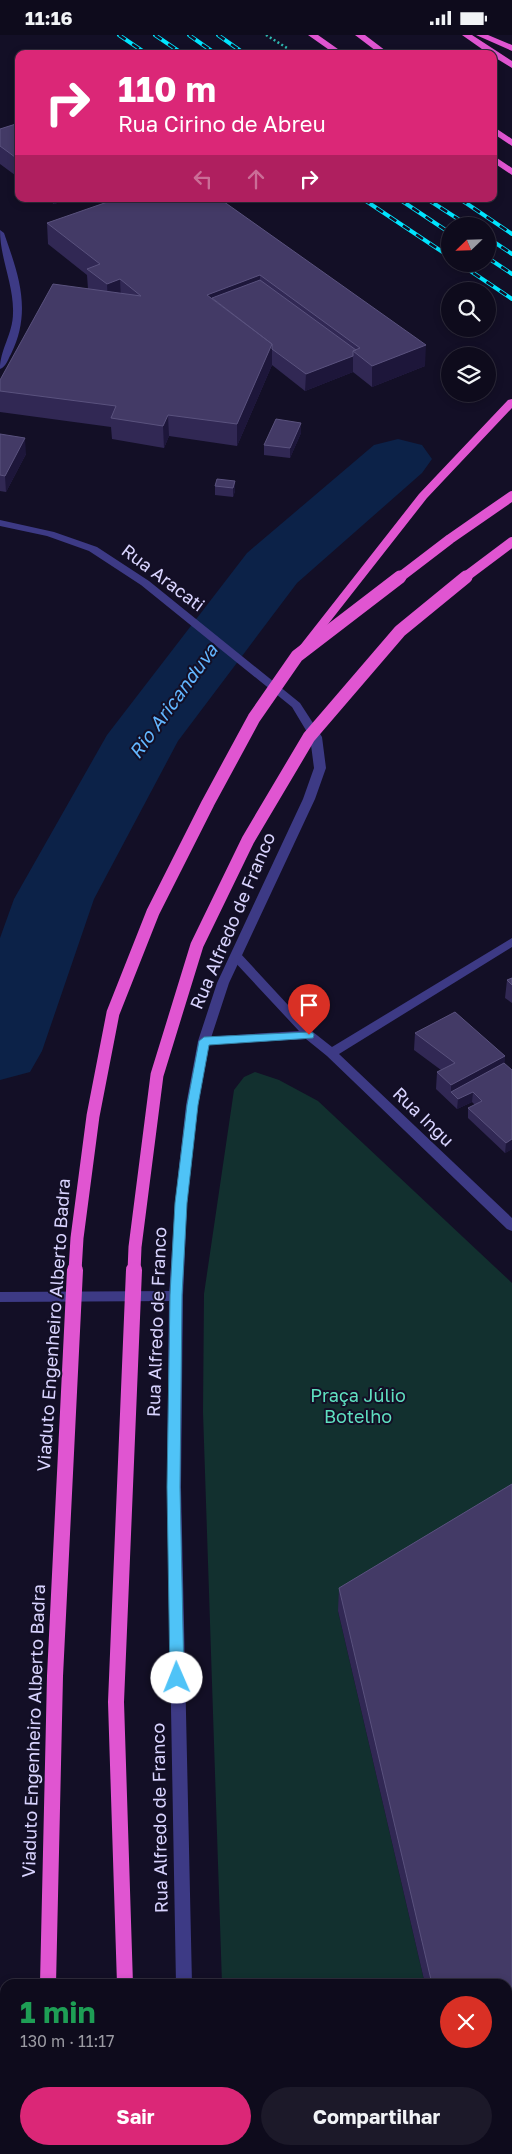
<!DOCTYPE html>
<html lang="pt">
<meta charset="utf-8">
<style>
:root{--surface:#0e0b1c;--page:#1c1929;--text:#f1f3f6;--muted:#9b9ba3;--line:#2e2b3b;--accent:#db2777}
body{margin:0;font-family:"Golos Text",sans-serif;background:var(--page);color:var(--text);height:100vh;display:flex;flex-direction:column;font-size:19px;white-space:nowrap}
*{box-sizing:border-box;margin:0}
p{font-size:16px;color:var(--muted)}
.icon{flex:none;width:28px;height:28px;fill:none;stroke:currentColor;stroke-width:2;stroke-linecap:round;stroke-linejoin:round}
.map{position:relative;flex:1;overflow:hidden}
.panel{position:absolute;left:0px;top:1944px;width:512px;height:176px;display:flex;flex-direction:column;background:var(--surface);border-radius:15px 15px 0 0;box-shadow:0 2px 8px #0003,0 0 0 1px var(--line)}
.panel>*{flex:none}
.top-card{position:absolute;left:15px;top:15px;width:482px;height:152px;border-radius:10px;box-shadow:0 2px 8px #0003,0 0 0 1px var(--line);background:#db2777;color:#fff;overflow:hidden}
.needle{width:32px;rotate:247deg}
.tools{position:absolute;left:441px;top:182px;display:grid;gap:10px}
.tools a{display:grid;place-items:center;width:55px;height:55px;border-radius:50%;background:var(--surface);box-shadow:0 2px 8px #0003,0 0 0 1px var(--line);font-size:25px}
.pin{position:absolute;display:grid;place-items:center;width:42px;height:42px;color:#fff;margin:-51px -21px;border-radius:50% 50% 50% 0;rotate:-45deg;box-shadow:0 0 5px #0007}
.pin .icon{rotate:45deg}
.me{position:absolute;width:55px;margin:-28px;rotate:359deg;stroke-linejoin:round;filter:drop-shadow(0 0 4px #0008)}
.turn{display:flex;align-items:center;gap:18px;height:105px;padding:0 20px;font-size:22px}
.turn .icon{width:65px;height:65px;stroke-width:2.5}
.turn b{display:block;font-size:35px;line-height:42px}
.lanes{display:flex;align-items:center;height:48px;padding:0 20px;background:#0003;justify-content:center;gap:25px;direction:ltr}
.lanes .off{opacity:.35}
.round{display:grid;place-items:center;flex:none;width:52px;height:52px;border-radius:26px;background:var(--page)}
.headline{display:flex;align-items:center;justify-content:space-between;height:85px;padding:0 20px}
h1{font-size:30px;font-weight:700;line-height:38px;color:#1e9e55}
.primary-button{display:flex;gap:10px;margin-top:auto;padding:10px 20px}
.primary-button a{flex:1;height:58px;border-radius:30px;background:var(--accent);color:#fff;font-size:20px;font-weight:700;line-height:58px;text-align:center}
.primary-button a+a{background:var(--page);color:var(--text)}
.status{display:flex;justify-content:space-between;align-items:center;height:35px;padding:0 25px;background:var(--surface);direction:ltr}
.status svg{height:14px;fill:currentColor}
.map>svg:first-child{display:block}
</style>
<div class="status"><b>11:16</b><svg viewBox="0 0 49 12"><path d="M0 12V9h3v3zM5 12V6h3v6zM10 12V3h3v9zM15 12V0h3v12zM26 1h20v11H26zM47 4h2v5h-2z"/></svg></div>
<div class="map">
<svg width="512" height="2119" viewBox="0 0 512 2119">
<rect width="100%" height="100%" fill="#130f26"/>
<path fill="#12302f" d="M255,1037L279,1045L318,1066L512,1248V1471L338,1576L425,1949H222L203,1377L204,1259L234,1055L244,1042Z
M228,2115H463L464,2119H228Z"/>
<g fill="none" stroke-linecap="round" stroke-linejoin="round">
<path fill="#0c2248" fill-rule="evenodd" d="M398,404L422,410L432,424L422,438L297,548L178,706L94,864L42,1016L30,1037L0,1045V903L14,864L107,700L247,518L374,410Z"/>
<path stroke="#2fb8b0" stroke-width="2.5" stroke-dasharray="2 2.5" stroke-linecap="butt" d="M266,0L287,13"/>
<path fill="#3d3a85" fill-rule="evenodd" d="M0,195L4,198C19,241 32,276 11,319C8,324 6,332 0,334C0,314 13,299 13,278C14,250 0,224 0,195Z"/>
<path fill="#3d3a85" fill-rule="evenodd" d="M512,903V912L339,1019L512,1183V1196L507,1194L327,1021L306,1004L204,1010L198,1006L204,1002L299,996L232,924L230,921L232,918H240L313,997L332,1012Z
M176,1256L181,1257L183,1261L181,1265L176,1266L0,1267V1257Z"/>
<path fill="#3d3a85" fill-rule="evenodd" d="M0,485L54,497L97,512L149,546L300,668L322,702L326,733L315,764L229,948L210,1006L198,1070L187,1168L183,1261L181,1452L192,1949H176L167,1452L169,1261L175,1168L186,1070L198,1006L217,948L303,764L314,733L310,702L292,672L141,550L89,516L47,501L0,491Z
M181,2115H197V2119H181Z"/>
<path fill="#e055d1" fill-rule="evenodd" d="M308,0H318L345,19H335Z
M355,0H365L390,19H380Z
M462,0H472L512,26V33L494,22V19H489Z
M476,0H488L512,10V16Z
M494,92L512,104V111L494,99Z
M494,121L512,133V140L494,128Z
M512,364V373L427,463L307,616H299L297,614L299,612L419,459L508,365Z
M35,2115H53V2119H35Z
M121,2115H139V2119H121Z"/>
<defs>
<path id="rail" d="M119,0L147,19
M155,0L183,19
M189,0L216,19
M218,0L245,19
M363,164L450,222
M399,164L450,198
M427,164L469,191
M460,164L512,199
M488,203L512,219
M488,223L512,239
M460,229L512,264"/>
</defs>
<use href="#rail" stroke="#00e5ff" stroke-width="4"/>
<use href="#rail" stroke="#130f26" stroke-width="2.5" stroke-dasharray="8" stroke-linecap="butt"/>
<path stroke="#e055d1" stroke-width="10" d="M399,543L450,504L512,461
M464,543L512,507"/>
<path stroke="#e055d1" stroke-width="13" d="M75,1236L77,1203L93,1081L113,978L153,877L208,768L254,683L297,621L400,542
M134,1236L135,1212L157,1040L197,910L248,805L309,702L400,596L466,542"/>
<path stroke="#e055d1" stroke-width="16" d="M48,1949L55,1641L75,1235
M125,1949L116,1667L134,1235"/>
</g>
<path fill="#312854" d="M19,40V53L15,50L14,42Z
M19,88V143L0,129V94Z
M47,164H70L54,169Z
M220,164L425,331L372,352L353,337L305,356L272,330L237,411L169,401L164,413L112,404L111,392L0,377V345L88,254L87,240L48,209L47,188Z
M301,388V398L290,423L264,420V410Z
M0,399L26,419L6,457L0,456Z
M235,446V456L233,462L215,460V451Z
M512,943V968L505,963L507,945Z
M415,998L505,1021L504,1028L512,1114L505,1118L468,1083V1073L475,1070L472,1067L457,1074L436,1054L437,1037L441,1035L414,1015Z
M512,1449V2110L508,2115V1949H425L338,1576L339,1553Z
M463,2115H507L503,2119H464Z"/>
<path fill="#1d163a" d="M54,164H70L54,169Z
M260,240V261L221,276L207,260Z
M120,244L121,266L108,270L107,249Z
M272,309V330L237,411V389Z
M426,310L425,331L372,352V331Z
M353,321V337L305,356L306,339Z
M168,380L169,401L164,413L163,391Z
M301,388V398L290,423V413Z
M25,403L26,419L6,457L5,441Z
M235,446V456L233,462V453Z
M505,1021L504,1038L451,1057V1050Z
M473,1057L472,1067L457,1074L458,1064Z
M512,1104V1114L505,1118L506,1108Z
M512,2092V2110L508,2115V2096Z
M488,2115H507L503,2119H484Z"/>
<path fill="#433a66" stroke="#5a527e" d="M19,40V45L14,42Z
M19,88V125L0,111V94Z
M116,164H220L426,310L372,331L353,316L360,313L260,240L207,260L272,309L237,389L168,380L163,391L111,383L116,371L0,356V345L53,249L141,261L120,244L107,249L87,234L100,229L47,188Z
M260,245L356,315L353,316V321L306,339L272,314V309L212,263Z
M276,384L301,388L290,413L264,410Z
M0,399L25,403L5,441L0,440Z
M217,444L235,446L233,453L215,451Z
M512,943V950L507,945Z
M455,977L505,1021L451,1050L437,1037L455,1028L415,998Z
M504,1028L512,1035V1104L506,1108L468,1073L482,1066L473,1057L458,1064L451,1057Z
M512,1449V2092L508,2096V1949H432L339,1553Z
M470,2115H488L484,2119H471Z"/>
<path fill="#4fc3f7" stroke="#337fa1" d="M309,997L313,998L314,1000L313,1003L209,1010L198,1070L187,1168L182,1260L180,1452L184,1643L182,1647L177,1649L172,1647L170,1643L167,1452L170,1260L175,1168L187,1070L199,1006L204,1002Z"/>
<g text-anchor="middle" stroke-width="4" stroke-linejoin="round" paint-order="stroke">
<g font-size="18" fill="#d9d4ff" stroke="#130f26">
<text transform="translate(163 543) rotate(37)" y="6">Rua Aracati</text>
<text transform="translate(233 886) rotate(-67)" y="6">Rua Alfredo de Franco</text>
<text transform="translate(423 1082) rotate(44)" y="6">Rua Ingu</text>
<text transform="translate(157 1287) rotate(-88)" y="6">Rua Alfredo de Franco</text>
<text transform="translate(54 1290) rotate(-86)" y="6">Viaduto Engenheiro Alberto Badra</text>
<text transform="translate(34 1696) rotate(-88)" y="6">Viaduto Engenheiro Alberto Badra</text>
<text transform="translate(160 1783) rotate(-91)" y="6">Rua Alfredo de Franco</text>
</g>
<g font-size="18" fill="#5fe0c0" stroke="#130f26">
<text x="358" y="1367">Praça Júlio<tspan x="358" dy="21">Botelho</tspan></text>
</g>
<g font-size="19" font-style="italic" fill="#62b6ff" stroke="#130f26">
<text transform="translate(173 666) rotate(-54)" y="7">Rio Aricanduva</text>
</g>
</g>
</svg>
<div class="tools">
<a><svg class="needle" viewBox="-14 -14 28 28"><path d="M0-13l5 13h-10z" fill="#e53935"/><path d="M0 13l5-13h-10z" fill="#9b9ba3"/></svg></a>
<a><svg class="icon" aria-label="search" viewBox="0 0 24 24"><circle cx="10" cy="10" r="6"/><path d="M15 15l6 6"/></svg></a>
<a><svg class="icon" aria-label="layers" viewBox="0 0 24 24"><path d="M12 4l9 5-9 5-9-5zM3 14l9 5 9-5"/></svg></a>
</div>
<div class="pin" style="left:309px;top:1000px;background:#d93025"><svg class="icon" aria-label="arrive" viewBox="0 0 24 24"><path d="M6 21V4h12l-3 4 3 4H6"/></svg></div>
<svg class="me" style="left:177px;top:1643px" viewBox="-20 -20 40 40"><circle r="19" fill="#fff"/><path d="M0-13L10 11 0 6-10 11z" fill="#4fc3f7"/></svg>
<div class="top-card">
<div class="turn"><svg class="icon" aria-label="right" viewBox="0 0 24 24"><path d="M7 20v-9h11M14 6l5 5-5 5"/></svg><div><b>110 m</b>Rua Cirino de Abreu</div></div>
<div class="lanes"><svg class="icon off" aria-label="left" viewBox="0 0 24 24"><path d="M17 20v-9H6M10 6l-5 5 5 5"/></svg><svg class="icon off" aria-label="ahead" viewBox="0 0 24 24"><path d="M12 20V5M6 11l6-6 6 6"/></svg><svg class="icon" aria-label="right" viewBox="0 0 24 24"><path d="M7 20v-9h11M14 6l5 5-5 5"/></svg></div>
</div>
<section class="panel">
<div class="headline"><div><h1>1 min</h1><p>130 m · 11:17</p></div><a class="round" style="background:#d93025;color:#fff"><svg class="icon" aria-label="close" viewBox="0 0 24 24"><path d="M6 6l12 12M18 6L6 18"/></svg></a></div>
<div class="primary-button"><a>Sair</a><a>Compartilhar</a></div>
</section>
</div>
